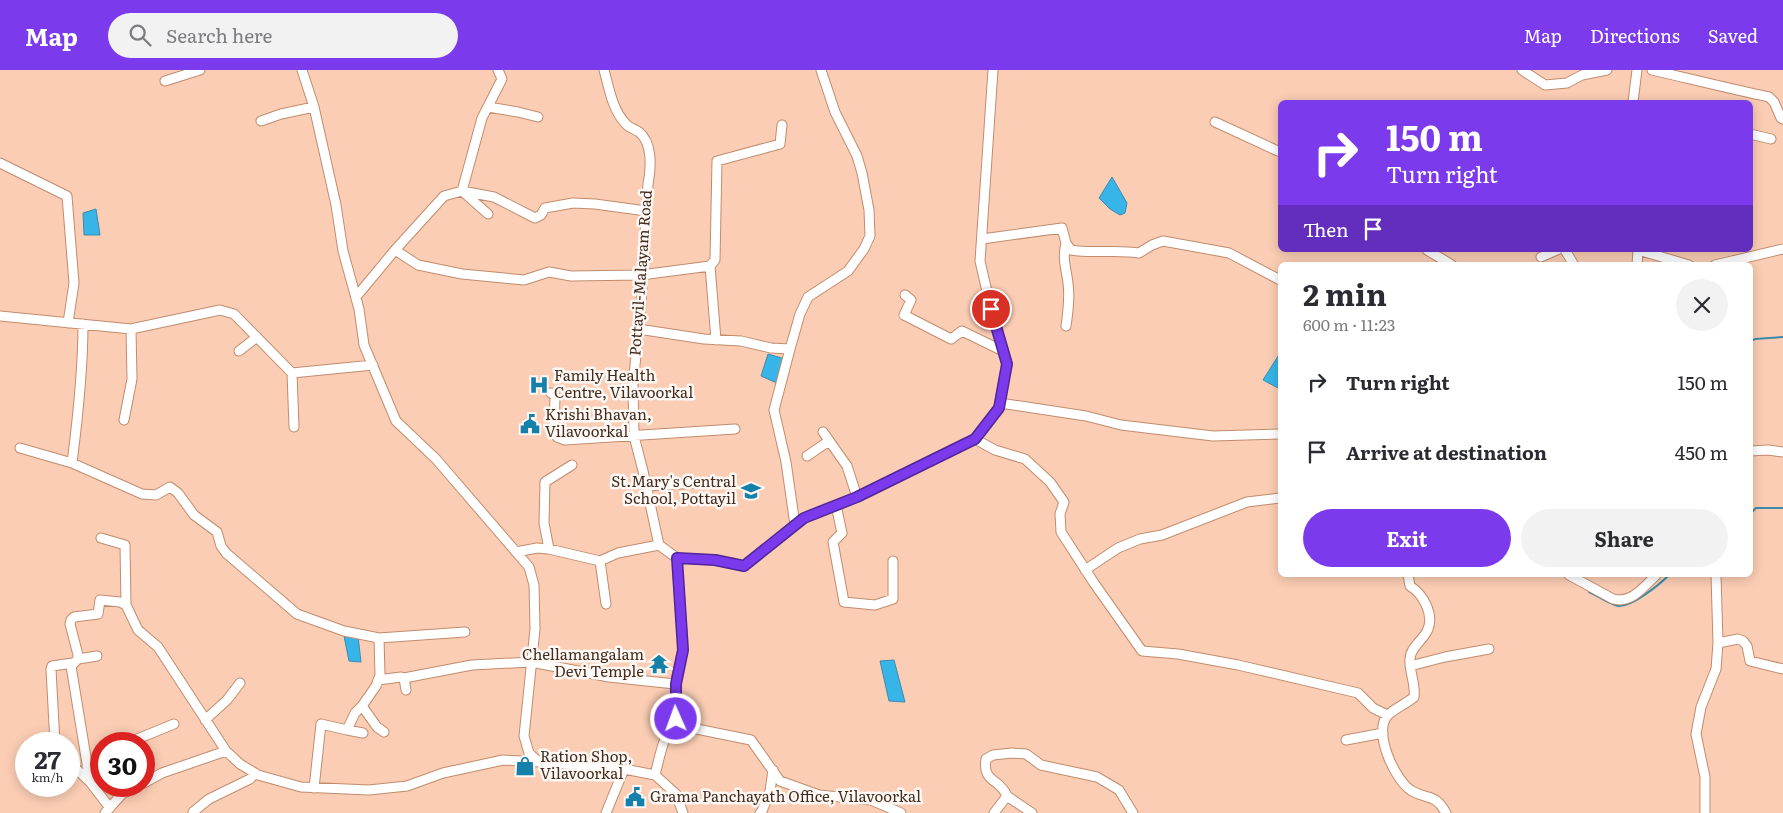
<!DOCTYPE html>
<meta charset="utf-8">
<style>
:root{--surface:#fff;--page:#f2f2f3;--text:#2b2b33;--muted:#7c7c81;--accent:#7c3aed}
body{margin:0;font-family:Literata,serif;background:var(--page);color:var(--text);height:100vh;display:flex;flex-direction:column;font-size:19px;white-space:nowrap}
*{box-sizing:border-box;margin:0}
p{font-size:16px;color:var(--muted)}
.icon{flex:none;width:28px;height:28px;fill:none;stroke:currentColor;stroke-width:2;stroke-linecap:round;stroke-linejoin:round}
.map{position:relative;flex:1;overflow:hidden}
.drawer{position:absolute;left:1278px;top:192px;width:475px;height:315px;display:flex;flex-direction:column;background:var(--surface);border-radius:8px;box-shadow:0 2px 12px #0003}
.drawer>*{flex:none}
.banner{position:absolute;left:1278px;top:30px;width:475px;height:152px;border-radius:8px;box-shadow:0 2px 12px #0003;background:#7c3aed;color:#fff;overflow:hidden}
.speed{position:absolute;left:15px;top:662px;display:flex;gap:10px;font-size:25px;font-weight:700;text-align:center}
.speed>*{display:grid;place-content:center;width:65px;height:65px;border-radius:50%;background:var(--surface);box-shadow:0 2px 12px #0003;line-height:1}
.speed small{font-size:12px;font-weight:400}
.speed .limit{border:8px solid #d22;background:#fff;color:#111}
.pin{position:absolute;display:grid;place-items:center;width:42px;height:42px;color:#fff;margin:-21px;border:2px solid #fff;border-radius:50%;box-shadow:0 1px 5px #0007}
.me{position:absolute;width:55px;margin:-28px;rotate:358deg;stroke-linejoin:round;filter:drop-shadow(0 0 4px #0008)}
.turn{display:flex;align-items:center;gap:18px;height:105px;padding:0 25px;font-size:22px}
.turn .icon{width:65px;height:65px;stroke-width:2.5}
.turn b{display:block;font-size:35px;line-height:42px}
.then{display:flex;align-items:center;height:48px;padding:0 25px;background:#0003;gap:10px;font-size:19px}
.round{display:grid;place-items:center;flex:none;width:52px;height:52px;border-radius:26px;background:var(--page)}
.overview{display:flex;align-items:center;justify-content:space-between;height:85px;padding:0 25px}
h1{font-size:30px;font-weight:700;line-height:38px}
.action{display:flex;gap:10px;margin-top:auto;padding:10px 25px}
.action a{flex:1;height:58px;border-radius:30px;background:var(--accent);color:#fff;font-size:20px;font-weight:700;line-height:58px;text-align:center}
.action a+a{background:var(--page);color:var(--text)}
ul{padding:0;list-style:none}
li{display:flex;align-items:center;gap:15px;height:70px;padding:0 25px}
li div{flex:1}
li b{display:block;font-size:19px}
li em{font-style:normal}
header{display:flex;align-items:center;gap:30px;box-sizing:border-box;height:70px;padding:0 25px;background:var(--accent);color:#fff}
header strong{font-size:24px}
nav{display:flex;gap:28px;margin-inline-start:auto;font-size:18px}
.search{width:350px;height:45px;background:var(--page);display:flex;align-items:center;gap:12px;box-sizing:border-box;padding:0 18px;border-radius:28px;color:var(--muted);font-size:19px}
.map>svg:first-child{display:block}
</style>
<header>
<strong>Map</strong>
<div class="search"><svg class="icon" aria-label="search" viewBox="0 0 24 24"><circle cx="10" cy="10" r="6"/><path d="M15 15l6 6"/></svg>Search here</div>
<nav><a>Map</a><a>Directions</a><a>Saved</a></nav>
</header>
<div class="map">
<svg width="1783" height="743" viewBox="0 0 1783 743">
<rect width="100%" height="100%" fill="#fbcdb4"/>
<path fill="#37b4e8" stroke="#3a8bac" d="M1112,107L1127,133L1125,143L1120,145L1110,139L1099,128Z
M96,139L100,165H84L83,143Z
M1280,283V319L1263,310Z
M768,284L785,289L777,313L761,306Z
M344,566H358L361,592L349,591Z
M894,590L905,632L889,631L880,591Z"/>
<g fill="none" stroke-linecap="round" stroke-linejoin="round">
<path stroke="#3a8bac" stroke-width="2" d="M1750,272L1755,269L1783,267
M1750,444L1756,438H1783
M1589,522C1596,525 1611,535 1618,536C1632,537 1659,515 1669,505"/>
<defs>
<path id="minor" d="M302,0L314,37L336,135L343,181L359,239L364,275L396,351L436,389L529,497L534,515L535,559L524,666L529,683L539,692L624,699L655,705L676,724L683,743
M604,0C609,17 612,40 626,54C629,58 635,59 639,62C653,73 651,99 648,114L641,235L633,315L634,366L643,401L659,475L677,488L683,580L675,614L677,649C663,664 660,686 655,705
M1522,0L1545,15L1567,13L1582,5L1607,0
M1652,0C1691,9 1730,19 1769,27L1774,32L1781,48L1783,49
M165,11L200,0
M1633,32L1637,0
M488,37L518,42L538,47
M261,51L281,44L314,37
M1215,52L1280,82
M1750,64L1771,69
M0,93L67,126L74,213L68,253
M488,144L462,121L482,48L502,9L498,0
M982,169L1062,158L1066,173L1071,180C1094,184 1116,179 1139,183L1152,175L1163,171L1229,183L1280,210
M395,180L444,126L462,121L494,127L535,148L541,145L545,138L573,133L595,134L646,141
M1427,180L1452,195
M1565,180L1574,195
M1638,180L1689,195
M1541,187L1557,180
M1637,195L1638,180
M1715,195L1783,179
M905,225L911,230L904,245L951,269L962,261L1003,281
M356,227L395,180L418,195L462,204L524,210L549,202L571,206L641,205L710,196
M0,246L131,259L220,240L234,244L292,303L373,295
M1066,256C1068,242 1070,228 1068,213C1066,197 1062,189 1066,173
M638,259L704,269L741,271L771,278L790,279L800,244L808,227L848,201L864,179L870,166L869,140L862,103L857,86L835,42L821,0
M716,270L710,196L715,190L717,91L780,74L782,55
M790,279L774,340L786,392L795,455
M239,281L257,267
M292,303L294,357
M551,323L555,326L554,359L557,367L565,370L735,359
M1000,333L1086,346L1121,355L1213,366L1280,364
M124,350L132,309L131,259
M823,362L847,396L857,427
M975,369L999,338L1007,293L991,239L980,191L993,0
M20,378L72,393L142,424L156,425L170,417L178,423L194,445L217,462L221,476L226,483L297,544L344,561L379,568
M1750,381L1768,380L1783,382
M807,386L829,371
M72,393C78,346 83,301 83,254
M647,416L713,412
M836,435L842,463L833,472L844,532L875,535L893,529V491
M101,468L125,475L126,535
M549,479L544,453L545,412L572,395
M516,482L537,478L549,479L600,491L606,534
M677,488L715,490L744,496L804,448L857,427L975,369L995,380L1025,389L1050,412L1064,432L1060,444L1061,462L1094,513L1142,581L1178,584L1238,595L1358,623L1373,638L1387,645
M600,491L618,483L659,475
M1085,500L1118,478L1140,469L1162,465L1247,432L1280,428
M1408,505L1410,516C1423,524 1434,544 1428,559C1424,570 1410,577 1410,589C1409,602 1416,614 1414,627C1406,634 1395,638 1388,645C1372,661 1395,711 1412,721C1428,730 1435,723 1446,743
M1569,505L1613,529C1631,534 1644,517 1656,505
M1718,573L1738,569L1743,571L1747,576L1750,591L1783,599
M78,589L97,586
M1410,596L1445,587L1489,579
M404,608L472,595L531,592L609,607L675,614
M378,610L401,607L404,608L406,620
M362,636L377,657L384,662
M205,650L227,630L240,613
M672,654L751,670L780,711L819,725L871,730L901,743
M347,660L363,663
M1346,670L1383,663
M55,674L51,599L52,596L73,593
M125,674L174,654
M69,692L90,712
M87,696L101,687
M144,713L162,703L226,681
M314,718L321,654L347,660L355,643L362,636L376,616L380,605L379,568L465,562
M1007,726C1000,708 982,713 986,689L993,685L1012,683L1026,684L1041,695L1097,707L1119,720L1133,743
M110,738L90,712L71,596L78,589V585L70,554L71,550L74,547L98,544L100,530L120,532L126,535L138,560L158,577L226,681L240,694L258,705L301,717L369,720L407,716L443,703L503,690L539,692
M193,742L209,729L250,709L255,703
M105,743L122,724L137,716
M606,743L624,699
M760,743L762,741L770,721L773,700
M994,743L1007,726L1032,743
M1705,743V707L1696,664L1701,637L1716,599L1718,573L1716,505"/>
</defs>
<use href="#minor" stroke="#c18c6d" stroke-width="11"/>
<use href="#minor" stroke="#fff" stroke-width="9"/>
</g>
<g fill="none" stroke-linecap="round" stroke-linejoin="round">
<defs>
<path id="route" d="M676,649V614L683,580L677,488L715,490L744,496L804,448L857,427L975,369L999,338L1007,294L991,239"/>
</defs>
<use href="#route" stroke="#51269a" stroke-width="12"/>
<use href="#route" stroke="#7c3aed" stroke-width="9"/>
</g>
<defs>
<symbol id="hospital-bare" viewBox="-9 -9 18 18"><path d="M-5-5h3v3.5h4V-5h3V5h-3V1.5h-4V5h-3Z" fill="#1580a9" stroke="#fef8f5" stroke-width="2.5" paint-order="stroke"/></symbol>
<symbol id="civic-bare" viewBox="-9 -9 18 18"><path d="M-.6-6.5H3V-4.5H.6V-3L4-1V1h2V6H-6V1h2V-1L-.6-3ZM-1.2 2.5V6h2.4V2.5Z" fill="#1580a9" stroke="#fef8f5" stroke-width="2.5" paint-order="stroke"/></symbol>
<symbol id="school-bare" viewBox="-9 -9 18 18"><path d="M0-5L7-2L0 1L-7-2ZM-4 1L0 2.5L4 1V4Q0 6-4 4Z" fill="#1580a9" stroke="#fef8f5" stroke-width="2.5" paint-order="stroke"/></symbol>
<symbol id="temple-bare" viewBox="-9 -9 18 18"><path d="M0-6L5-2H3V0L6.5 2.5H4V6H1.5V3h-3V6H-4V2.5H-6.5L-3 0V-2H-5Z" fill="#1580a9" stroke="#fef8f5" stroke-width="2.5" paint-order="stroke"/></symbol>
<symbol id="shop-bare" viewBox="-9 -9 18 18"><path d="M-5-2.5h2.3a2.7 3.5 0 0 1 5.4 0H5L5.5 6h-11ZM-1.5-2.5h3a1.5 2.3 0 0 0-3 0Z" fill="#1580a9" stroke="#fef8f5" stroke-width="2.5" paint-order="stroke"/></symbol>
</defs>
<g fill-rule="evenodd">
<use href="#hospital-bare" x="525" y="301" width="28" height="28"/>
<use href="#civic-bare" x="516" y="340" width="28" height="28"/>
<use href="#school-bare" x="737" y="407" width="28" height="28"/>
<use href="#temple-bare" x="645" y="580" width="28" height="28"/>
<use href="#shop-bare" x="511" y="682" width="28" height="28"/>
<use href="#civic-bare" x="621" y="713" width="28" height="28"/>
</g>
<g text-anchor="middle" stroke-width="5" stroke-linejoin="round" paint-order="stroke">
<g font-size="15" fill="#422c1f" stroke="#fef8f5">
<text transform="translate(641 203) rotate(-86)" y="5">Pottayil-Malayam Road</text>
</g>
<g font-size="15" fill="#422c1f" stroke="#fef8f5" text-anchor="start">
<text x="554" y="311">Family Health<tspan x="554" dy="17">Centre, Vilavoorkal</tspan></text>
<text x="545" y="350">Krishi Bhavan,<tspan x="545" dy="17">Vilavoorkal</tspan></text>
<text x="736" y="417" text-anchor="end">St.Mary's Central<tspan x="736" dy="17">School, Pottayil</tspan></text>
<text x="644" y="590" text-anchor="end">Chellamangalam<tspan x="644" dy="17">Devi Temple</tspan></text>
<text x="540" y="692">Ration Shop,<tspan x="540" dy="17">Vilavoorkal</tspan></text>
<text x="650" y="732">Grama Panchayath Office, Vilavoorkal</text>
</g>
</g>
</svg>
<div class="speed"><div>27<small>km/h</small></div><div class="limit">30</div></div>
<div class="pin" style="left:991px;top:239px;background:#d93025"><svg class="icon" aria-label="arrive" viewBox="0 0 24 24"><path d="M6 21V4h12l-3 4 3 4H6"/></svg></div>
<svg class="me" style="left:676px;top:649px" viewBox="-20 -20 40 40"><circle r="17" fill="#7c3aed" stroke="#fff" stroke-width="3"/><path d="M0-11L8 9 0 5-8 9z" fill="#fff"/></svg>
<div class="banner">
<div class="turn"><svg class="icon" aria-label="right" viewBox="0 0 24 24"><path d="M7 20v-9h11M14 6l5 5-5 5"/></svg><div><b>150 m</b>Turn right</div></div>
<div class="then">Then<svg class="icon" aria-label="arrive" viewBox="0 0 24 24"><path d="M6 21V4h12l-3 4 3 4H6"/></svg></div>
</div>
<section class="drawer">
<div class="overview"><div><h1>2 min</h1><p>600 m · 11:23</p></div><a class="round"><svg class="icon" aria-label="close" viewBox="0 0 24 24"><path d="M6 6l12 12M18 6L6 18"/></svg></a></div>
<ul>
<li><svg class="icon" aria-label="right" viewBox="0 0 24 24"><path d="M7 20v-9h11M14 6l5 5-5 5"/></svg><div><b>Turn right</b></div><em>150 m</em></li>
<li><svg class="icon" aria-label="arrive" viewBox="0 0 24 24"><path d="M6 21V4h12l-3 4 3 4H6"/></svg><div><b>Arrive at destination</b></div><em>450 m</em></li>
</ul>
<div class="action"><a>Exit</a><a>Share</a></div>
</section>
</div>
